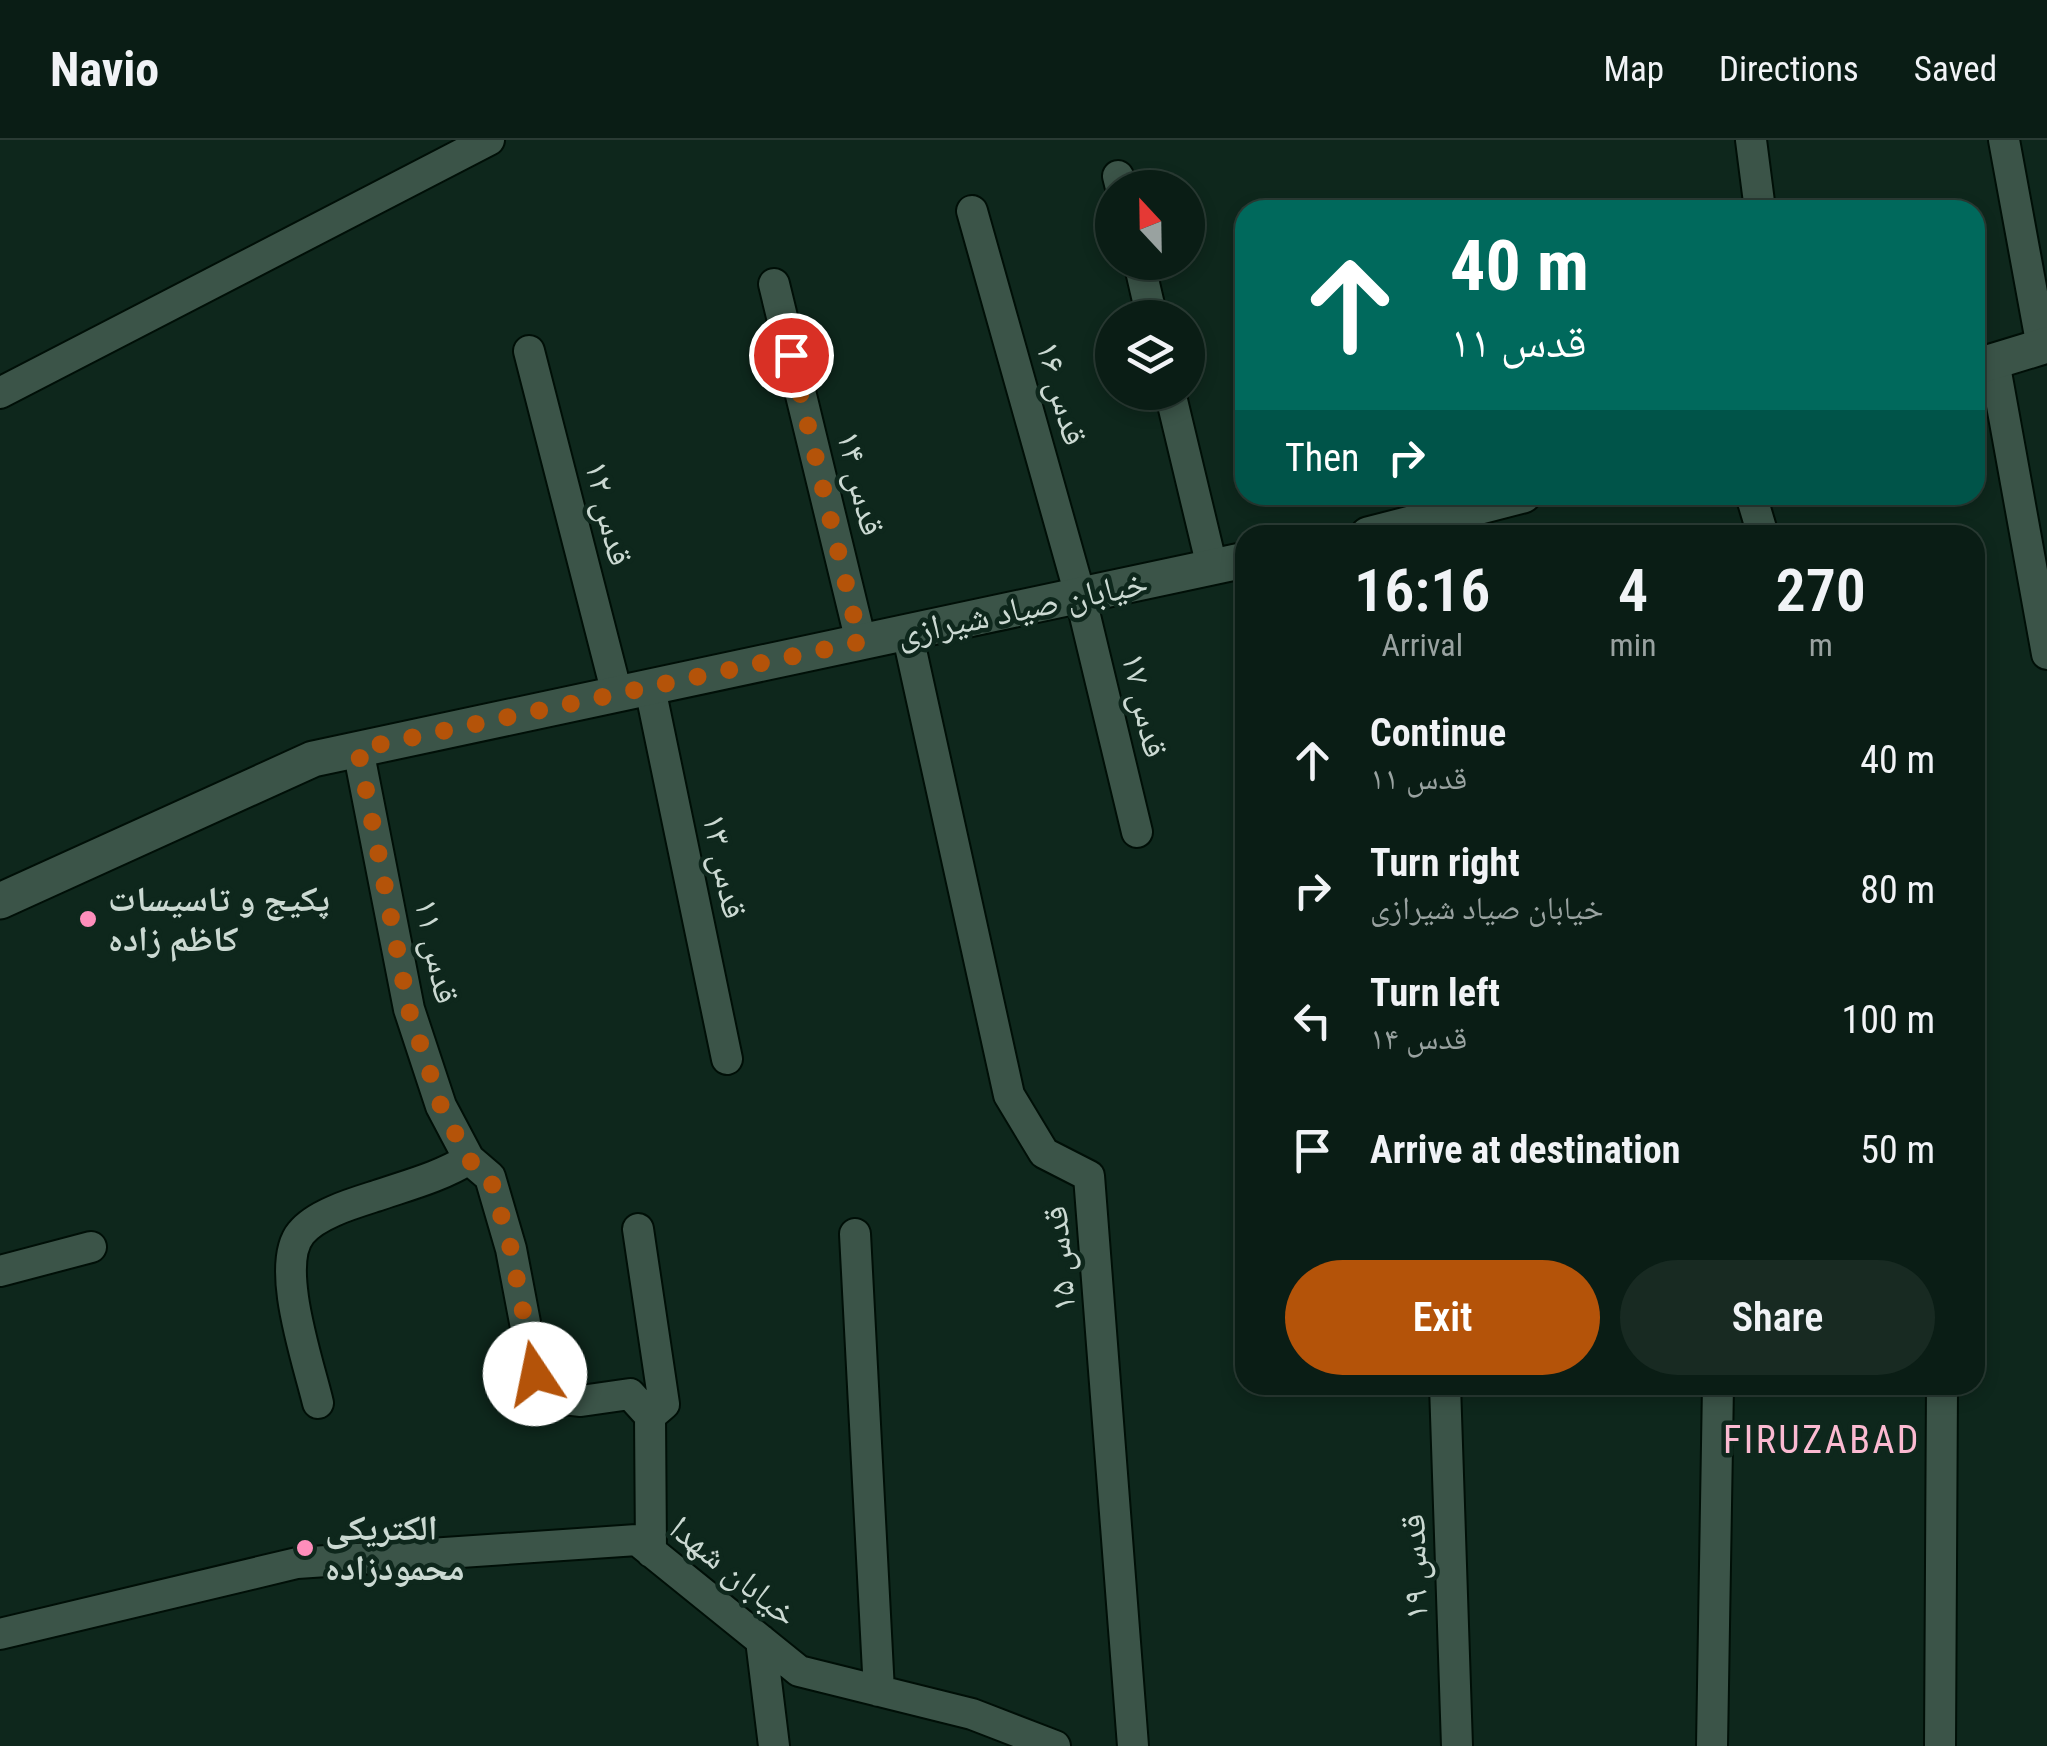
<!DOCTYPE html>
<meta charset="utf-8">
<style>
:root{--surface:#0a1d15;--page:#182a22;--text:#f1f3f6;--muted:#99a2a0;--line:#2a3b34;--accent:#b45309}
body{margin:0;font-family:"Roboto Condensed","Noto Naskh Arabic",sans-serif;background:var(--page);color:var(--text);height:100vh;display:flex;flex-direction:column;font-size:38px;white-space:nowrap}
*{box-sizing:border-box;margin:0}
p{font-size:32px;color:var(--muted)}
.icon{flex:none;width:55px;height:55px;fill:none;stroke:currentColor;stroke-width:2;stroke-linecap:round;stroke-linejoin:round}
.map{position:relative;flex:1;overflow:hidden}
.details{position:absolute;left:1235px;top:385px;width:750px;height:870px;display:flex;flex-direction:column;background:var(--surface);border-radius:30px;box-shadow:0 5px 15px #0003,0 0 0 2px var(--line)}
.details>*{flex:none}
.top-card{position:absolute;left:1235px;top:60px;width:750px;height:305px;border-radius:30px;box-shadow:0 5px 15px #0003,0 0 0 2px var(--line);background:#00695c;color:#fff;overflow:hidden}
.needle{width:65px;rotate:338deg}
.tools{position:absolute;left:1095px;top:30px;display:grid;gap:20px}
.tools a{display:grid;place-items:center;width:110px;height:110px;border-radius:50%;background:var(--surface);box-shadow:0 5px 15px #0003,0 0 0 2px var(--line);font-size:50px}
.pin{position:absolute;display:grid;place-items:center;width:85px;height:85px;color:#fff;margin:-42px;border:5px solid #fff;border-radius:50%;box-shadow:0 2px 10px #0007}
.me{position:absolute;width:110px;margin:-55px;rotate:349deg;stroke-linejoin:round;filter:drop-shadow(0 0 8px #0008)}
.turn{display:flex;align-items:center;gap:35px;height:210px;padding:0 50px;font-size:45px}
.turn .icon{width:130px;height:130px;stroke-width:2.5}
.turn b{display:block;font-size:70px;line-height:85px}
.then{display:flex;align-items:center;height:95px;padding:0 50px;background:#0003;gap:20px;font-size:38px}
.eta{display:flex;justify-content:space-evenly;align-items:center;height:170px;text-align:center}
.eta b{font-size:60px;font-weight:600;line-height:70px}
.primary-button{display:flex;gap:20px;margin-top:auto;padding:20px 50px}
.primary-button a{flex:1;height:115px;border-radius:60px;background:var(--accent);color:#fff;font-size:40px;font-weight:600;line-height:115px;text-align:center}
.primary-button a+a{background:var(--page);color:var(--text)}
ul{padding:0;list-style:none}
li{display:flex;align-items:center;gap:30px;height:130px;padding:0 50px}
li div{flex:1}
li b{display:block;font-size:38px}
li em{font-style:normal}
header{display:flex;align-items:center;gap:60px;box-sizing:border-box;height:140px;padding:0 50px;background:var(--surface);border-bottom:2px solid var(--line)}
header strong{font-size:48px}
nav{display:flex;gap:55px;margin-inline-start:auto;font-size:35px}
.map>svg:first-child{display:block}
</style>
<header>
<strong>Navio</strong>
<nav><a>Map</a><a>Directions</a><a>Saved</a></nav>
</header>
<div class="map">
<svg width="2047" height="1606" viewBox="0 0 2047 1606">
<rect width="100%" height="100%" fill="#0e271c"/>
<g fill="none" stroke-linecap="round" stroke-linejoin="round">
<defs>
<path id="minor" d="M1751,0L1760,70
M2004,0L2042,207
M1118,36L1121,48
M972,71L1080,455L1137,692
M1139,122L1152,178
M774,144L861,502
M529,211L617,554
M1994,221L2047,514
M1170,252L1212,427
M0,253L489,0
M1751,355L1763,395
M907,492L1009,955L1044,1013L1089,1036L1133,1606
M650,548L727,919
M358,609L409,869L441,966L469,1019L490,1037L511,1109L535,1235L548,1257L581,1261L630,1254L650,1276L651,1412
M638,1089L664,1264L650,1276
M855,1094L879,1551
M0,1131L91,1107
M1445,1245L1457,1606
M318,1263C309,1224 274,1125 301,1093C316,1074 354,1063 376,1056C408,1045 440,1037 469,1019
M0,1494L297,1423L637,1400L799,1531L972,1574L1055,1606
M761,1500L774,1606
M1712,1606L1718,1245
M1940,1606L1942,1245"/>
<path id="tertiary" d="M1975,227L2047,205
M1368,395L1523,355
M0,761L313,619L1245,420"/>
</defs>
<use href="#minor" stroke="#000f07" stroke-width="34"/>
<use href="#tertiary" stroke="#000f07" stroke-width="39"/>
<use href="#minor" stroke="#3b5448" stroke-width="30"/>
<use href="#tertiary" stroke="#3b5448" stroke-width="35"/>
</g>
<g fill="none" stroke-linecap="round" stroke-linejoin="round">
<path stroke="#b45309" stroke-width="18" stroke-dasharray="0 32.4" d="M535,1234L511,1109L490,1037L469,1020L441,966L409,870L358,609L860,502L791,215"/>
</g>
<g fill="#fe8ebb" stroke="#0e271c" stroke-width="4">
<circle cx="88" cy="779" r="10"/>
<circle cx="305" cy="1408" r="10"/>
</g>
<g text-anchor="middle" stroke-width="9" stroke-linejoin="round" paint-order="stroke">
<g font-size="35" fill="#cbd9d2" stroke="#0e271c">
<text transform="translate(1062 253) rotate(74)" y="12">قدس ۱۶</text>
<text transform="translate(861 343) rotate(76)" y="12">قدس ۱۴</text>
<text transform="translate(609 373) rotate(76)" y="12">قدس ۱۲</text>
<text transform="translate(1022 468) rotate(-12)" y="12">خیابان صیاد شیرازی</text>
<text transform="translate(1145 565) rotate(77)" y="12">قدس ۱۷</text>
<text transform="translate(725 726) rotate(78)" y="12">قدس ۱۳</text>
<text transform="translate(437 811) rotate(78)" y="12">قدس ۱۱</text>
<text transform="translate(1059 1119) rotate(-95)" y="12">قدس ۱۵</text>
<text transform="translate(1414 1427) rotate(-92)" y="12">قدس ۱۹</text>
<text transform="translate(734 1431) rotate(39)" y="12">خیابان شهدا</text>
</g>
<g font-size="35" font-weight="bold" fill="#cbd9d2" stroke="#0e271c" text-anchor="start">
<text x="108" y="771">پکیج و تاسیسات<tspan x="108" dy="40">کاظم زاده</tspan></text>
<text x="325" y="1400">الکتریکی<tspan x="325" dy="40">محمودزاده</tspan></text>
</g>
<g font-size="38" letter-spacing="2.5" fill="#fbbad1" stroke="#0e271c">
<text x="1822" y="1313">FIRUZABAD</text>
</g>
</g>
</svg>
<div class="tools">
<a><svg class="needle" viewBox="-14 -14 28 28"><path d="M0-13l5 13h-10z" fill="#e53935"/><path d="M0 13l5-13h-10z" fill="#99a2a0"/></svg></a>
<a><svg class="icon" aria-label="layers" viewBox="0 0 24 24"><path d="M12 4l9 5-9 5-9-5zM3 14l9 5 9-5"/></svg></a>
</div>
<div class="pin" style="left:791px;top:215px;background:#d93025"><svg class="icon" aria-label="arrive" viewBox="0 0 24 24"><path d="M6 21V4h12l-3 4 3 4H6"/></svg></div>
<svg class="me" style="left:535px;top:1234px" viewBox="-20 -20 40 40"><circle r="19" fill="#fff"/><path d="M0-13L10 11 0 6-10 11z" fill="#b45309"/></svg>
<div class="top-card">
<div class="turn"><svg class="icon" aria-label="ahead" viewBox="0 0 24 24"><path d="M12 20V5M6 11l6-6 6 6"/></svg><div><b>40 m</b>قدس ۱۱</div></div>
<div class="then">Then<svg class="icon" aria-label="right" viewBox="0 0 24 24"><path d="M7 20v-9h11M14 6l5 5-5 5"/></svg></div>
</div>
<section class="details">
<div class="eta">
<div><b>16:16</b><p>Arrival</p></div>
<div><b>4</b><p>min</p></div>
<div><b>270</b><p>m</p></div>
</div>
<ul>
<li><svg class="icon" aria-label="ahead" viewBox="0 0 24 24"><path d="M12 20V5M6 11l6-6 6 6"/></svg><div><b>Continue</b><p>قدس ۱۱</p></div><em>40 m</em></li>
<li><svg class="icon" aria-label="right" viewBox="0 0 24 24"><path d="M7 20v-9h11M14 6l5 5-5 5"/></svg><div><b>Turn right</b><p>خیابان صیاد شیرازی</p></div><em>80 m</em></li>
<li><svg class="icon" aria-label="left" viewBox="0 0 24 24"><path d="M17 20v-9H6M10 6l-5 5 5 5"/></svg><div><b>Turn left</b><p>قدس ۱۴</p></div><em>100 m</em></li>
<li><svg class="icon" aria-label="arrive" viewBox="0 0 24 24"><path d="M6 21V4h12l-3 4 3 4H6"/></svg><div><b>Arrive at destination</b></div><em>50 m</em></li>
</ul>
<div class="primary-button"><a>Exit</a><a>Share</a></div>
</section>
</div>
